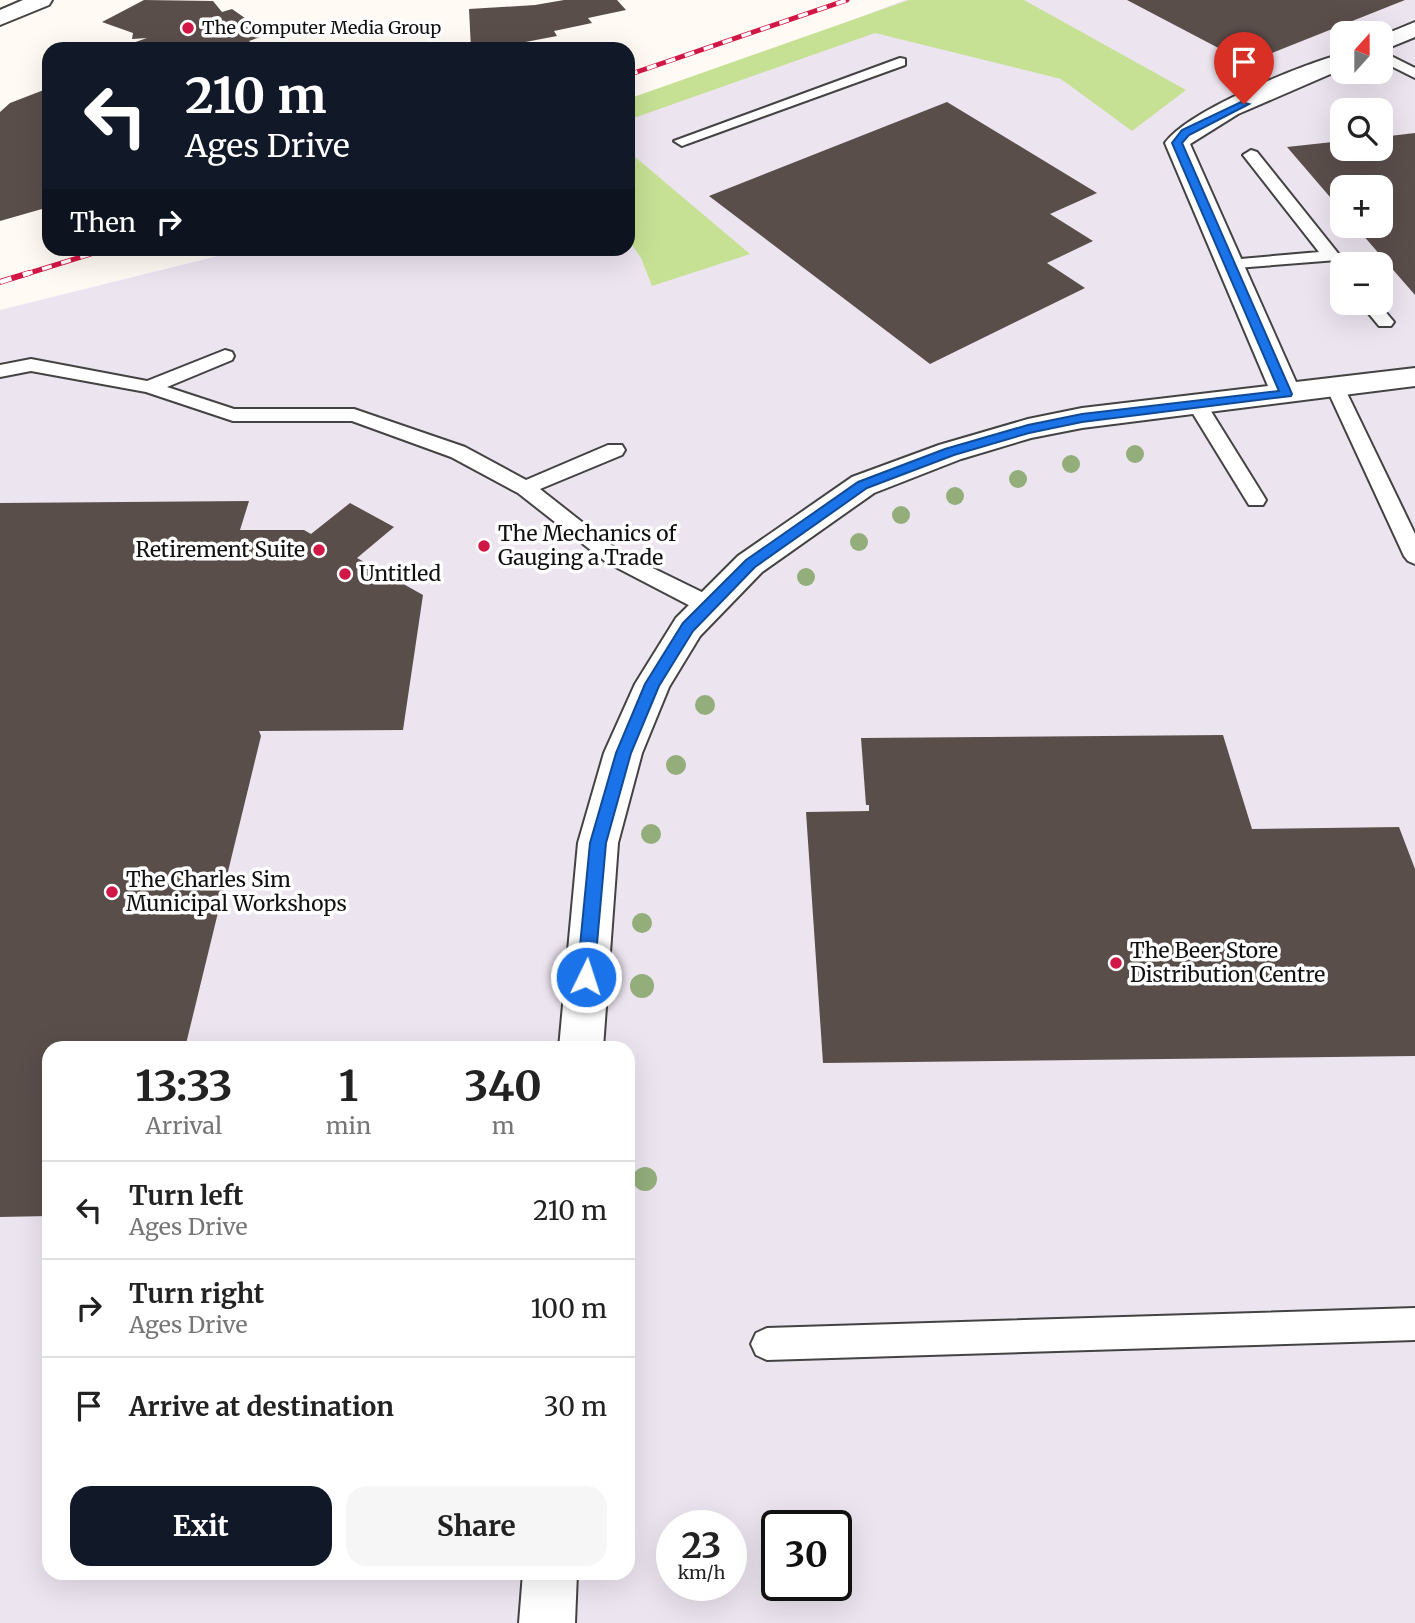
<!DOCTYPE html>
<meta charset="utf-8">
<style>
:root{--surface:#fff;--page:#f6f6f6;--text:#222;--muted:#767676;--line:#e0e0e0;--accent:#111827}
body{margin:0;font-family:Merriweather,serif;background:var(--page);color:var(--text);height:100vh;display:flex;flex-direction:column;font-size:26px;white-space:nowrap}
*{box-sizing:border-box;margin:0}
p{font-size:23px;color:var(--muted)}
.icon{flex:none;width:38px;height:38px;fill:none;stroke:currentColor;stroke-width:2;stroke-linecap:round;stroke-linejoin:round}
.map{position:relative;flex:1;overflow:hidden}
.details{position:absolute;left:42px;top:1041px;width:593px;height:539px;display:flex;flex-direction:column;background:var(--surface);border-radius:21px;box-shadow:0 7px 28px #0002}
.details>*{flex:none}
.hud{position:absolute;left:42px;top:42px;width:593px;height:214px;border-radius:21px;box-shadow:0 7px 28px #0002;background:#111827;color:#fff;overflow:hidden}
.needle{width:46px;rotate:21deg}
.tools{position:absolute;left:1330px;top:21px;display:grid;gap:14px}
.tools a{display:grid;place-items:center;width:63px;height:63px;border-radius:14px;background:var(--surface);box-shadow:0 7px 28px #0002;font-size:35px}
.speed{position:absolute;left:656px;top:1510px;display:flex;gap:14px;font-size:35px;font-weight:700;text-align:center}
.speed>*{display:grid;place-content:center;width:91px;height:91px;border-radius:50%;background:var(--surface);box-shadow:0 7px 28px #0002;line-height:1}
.speed small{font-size:18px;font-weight:400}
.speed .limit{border:4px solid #111;border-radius:10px;background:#fff;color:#111}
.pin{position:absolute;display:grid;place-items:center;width:60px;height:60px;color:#fff;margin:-72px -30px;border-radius:50% 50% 50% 0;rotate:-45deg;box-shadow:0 0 7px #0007}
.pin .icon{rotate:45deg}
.me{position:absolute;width:77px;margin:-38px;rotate:4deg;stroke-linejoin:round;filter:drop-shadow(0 0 5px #0008)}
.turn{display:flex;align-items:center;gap:24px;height:147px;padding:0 28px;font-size:32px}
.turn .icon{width:91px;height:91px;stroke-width:2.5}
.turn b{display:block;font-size:49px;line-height:60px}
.then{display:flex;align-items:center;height:66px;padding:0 28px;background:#0003;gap:14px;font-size:26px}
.eta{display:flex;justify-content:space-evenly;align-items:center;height:119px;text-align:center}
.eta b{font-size:42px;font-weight:700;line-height:49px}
.cta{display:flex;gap:14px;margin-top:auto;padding:14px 28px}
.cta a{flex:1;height:80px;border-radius:21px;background:var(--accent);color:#fff;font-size:28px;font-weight:700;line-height:80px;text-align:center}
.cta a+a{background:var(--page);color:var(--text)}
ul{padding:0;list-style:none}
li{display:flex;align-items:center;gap:21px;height:98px;padding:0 28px;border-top:2px solid var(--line)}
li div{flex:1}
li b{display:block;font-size:26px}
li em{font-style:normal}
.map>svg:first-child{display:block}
</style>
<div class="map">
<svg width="1415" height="1623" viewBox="0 0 1415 1623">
<rect width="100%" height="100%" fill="#fffaf3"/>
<path fill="#ece4ef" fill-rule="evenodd" d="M905,0H1415V1623H0V310L246,249L628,248V106ZM1342,33H1381V72H1342ZM1342,110H1381V149H1342ZM1342,187H1381V226H1342ZM1342,264H1381V303H1342ZM49,1048H628V1573H49ZM672,1526H732V1586H672ZM777,1526H836V1586H777Z"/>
<path fill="#c6e194" d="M909,0H1024L1186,90L1132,131L1061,79L875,33L628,120V99Z
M628,151L750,254L652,286L641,258L628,239Z"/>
<path fill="#5a4e4b" d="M144,0L213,1L222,12L232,9L268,34L249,41L260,49H133L127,45L147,38L132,39L133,33L102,22Z
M564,0H617L626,10L588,18L592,23L554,31L557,36L515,44L518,49H471L469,9L535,5Z
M1127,0H1405L1247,63Z
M49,88V207L0,221V112L10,103Z
M947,102L1097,193L1050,214L1093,241L1047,263L1085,288L930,364L709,196Z
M1415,133V295L1355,226H1381V187H1342V211L1287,147L1342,141V149H1381V137Z
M249,501L240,530H304L311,534L350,503L394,527L357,558L423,595L403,730L259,731L261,736L185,1048H49V1216L0,1217V503Z
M1223,735L1252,829L1399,827L1415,869V1056L823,1063L806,812L869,811V805H866L861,738Z"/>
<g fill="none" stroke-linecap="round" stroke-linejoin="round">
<defs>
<path id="lane" d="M1381,51L1415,68V78L1381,61Z
M900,58L905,59V65L687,144L682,146L674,141Z
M1251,150L1257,152L1337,252L1340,256L1337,260L1223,269L1220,265L1223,261L1229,260L1319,252L1243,155Z
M1360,303H1378L1394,322L1391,326H1379Z
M225,350L232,352L234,356L232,360L167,387L234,409H354L465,447L526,480L608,445H622L625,450L622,455L540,489L620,552L718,600L721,606L718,612H702L606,562L518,493L451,457L352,421H233L146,392L31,371L0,377V365L31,359L147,381Z
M1335,381L1344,387L1415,534V564L1408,561L1404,556L1326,387Z
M1197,398L1204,400L1263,495L1266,500L1263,505H1249L1187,404Z
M1415,1308V1340L767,1360L756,1355L751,1344L756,1333L767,1328Z"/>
<path id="street" d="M23,0H52L49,5L0,25V10Z
M1415,22V37L1381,51V36Z
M1342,54V69L1238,114L1190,144L1296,382L1415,368V386L1082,428L1031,438L961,459L874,493L762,572L700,636L669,687L642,753L618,843L603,1048H559L578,843L604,753L635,684L676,618L738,556L852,477L939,445L1028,419L1082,408L1268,386L1165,143C1187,111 1303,64 1342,54Z
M523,1573H577L575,1623H519Z"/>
</defs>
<use href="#lane" stroke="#434343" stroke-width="4"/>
<use href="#street" stroke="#434343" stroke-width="4"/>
<use href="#lane" fill="#fff" fill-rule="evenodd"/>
<use href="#street" fill="#fff" fill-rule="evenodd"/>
<defs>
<path id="rail-far1" d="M628,75L847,0
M23,275L110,248"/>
<path id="rail" d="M0,282L29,273"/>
</defs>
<use href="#rail-far1" stroke="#d11745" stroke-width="5"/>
<use href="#rail" stroke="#d11745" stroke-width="6"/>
<use href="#rail-far1" stroke="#fff" stroke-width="3.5" stroke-dasharray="10" stroke-linecap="butt"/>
<use href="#rail" stroke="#fff" stroke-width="4.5" stroke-dasharray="12" stroke-linecap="butt"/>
</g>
<g fill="#93ae7b">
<circle cx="1135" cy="454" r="9"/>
<circle cx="1071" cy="464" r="9"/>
<circle cx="1018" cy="479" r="9"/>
<circle cx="955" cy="496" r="9"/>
<circle cx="901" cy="515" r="9"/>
<circle cx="859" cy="542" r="9"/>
<circle cx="806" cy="577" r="9"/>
<circle cx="705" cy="705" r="10"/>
<circle cx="676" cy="765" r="10"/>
<circle cx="651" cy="834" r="10"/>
<circle cx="642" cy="923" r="10"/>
<circle cx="642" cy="986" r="12"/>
<circle cx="645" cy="1179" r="12"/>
</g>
<path fill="#1a73e8" stroke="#114b97" stroke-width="2" d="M1241,102L1249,104L1189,135L1182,143L1292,394L1291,396L1082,422L1029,433L954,455L867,488L755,567L693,631L659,686L631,753L606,843L594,977L586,985L579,983L577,977L590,843L616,753L645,684L683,623L746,560L858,482L945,449L1028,425L1082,414L1279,391L1172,143L1182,130Z"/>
<g fill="#d11745" stroke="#fff" stroke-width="2.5">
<circle cx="188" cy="28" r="7"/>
<circle cx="484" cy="546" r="7"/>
<circle cx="319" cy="550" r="7"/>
<circle cx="345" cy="574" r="7"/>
<circle cx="112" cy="892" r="7"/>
<circle cx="1116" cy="963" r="7"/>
</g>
<g text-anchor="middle" stroke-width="7" stroke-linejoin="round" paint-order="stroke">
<g font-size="18" fill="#101010" stroke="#fff" text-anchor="start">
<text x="202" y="34">The Computer Media Group</text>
</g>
<g font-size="21" fill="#101010" stroke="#fff" text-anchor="start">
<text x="498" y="541">The Mechanics of<tspan x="498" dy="24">Gauging a Trade</tspan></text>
<text x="305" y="557" text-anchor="end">Retirement Suite</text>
<text x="359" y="581">Untitled</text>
<text x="126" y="887">The Charles Sim<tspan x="126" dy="24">Municipal Workshops</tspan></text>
<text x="1130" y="958">The Beer Store<tspan x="1130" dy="24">Distribution Centre</tspan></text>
</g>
</g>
</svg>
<div class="tools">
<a><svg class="needle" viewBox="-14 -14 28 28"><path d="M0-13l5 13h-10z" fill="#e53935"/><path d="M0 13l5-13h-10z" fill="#767676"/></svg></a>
<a><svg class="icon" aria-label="search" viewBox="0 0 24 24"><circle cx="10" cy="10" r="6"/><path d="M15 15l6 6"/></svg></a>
<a>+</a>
<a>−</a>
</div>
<div class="speed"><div>23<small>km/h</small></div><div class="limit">30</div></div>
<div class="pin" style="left:1244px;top:104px;background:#d93025"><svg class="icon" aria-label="arrive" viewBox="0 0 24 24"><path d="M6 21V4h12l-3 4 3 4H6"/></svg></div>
<svg class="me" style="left:586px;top:977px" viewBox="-20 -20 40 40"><circle r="17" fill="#1a73e8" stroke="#fff" stroke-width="3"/><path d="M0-11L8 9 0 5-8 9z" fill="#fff"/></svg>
<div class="hud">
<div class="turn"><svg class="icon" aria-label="left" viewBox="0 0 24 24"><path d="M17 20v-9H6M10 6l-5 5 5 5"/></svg><div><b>210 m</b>Ages Drive</div></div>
<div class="then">Then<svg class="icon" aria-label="right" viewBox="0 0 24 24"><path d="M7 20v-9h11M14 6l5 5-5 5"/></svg></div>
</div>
<section class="details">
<div class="eta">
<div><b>13:33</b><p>Arrival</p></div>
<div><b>1</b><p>min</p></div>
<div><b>340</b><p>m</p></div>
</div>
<ul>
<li><svg class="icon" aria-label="left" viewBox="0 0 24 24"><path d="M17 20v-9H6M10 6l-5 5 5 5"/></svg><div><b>Turn left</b><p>Ages Drive</p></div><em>210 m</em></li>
<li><svg class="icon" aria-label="right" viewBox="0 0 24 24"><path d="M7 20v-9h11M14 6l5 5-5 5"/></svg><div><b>Turn right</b><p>Ages Drive</p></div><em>100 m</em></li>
<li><svg class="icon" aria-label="arrive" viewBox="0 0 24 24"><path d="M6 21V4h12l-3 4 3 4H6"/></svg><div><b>Arrive at destination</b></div><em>30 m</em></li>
</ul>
<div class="cta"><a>Exit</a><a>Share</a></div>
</section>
</div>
